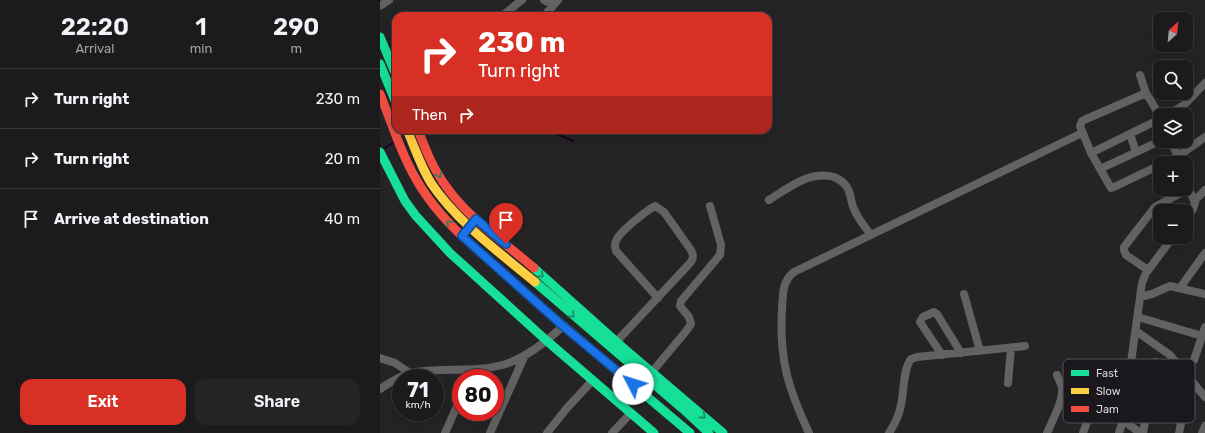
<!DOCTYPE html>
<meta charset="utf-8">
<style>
:root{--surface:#1b1a1c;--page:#242325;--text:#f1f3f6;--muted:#a0a1a3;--line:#39383b;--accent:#d93025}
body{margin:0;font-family:Rubik,sans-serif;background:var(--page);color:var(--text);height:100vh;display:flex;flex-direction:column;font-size:15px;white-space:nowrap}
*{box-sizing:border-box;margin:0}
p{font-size:13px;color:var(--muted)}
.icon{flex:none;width:22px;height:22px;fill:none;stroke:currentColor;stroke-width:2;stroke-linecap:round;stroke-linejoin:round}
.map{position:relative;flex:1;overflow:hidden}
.drawer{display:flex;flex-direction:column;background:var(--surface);width:380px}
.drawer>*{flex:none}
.hud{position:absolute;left:12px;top:12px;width:380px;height:122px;border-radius:12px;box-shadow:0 4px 16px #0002,0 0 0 1px var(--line);background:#d93025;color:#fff;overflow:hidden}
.needle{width:26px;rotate:27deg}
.controls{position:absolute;left:773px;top:12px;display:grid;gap:8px}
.controls a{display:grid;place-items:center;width:40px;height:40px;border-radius:8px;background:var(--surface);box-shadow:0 4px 16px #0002,0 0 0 1px var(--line);font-size:20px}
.speed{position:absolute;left:12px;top:369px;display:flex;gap:8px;font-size:20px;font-weight:700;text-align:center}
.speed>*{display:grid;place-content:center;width:52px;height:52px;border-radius:50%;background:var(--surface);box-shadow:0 4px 16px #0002,0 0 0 1px var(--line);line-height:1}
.speed small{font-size:10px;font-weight:400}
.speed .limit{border:6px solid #d22;background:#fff;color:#111}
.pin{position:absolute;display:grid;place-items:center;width:34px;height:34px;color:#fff;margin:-41px -17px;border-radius:50% 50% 50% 0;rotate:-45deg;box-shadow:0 0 4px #0007}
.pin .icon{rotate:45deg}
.me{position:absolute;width:44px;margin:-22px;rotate:310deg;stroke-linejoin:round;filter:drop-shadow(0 0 3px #0008)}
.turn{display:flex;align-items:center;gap:14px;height:84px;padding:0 20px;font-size:18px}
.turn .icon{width:52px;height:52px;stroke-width:2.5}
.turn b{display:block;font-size:28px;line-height:34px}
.then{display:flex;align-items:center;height:38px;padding:0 20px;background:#0003;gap:8px;font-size:15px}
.eta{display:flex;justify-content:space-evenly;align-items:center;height:68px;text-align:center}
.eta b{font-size:24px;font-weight:600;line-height:28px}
.primary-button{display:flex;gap:8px;margin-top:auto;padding:8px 20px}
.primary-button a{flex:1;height:46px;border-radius:12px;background:var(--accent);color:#fff;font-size:16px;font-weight:600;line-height:46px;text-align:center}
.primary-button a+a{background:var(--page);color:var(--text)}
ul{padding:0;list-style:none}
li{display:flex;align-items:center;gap:12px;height:60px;padding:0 20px;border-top:1px solid var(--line)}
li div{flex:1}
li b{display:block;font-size:15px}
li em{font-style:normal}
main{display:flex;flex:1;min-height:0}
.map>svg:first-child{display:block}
</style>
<main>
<section class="drawer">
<div class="eta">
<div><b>22:20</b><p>Arrival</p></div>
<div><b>1</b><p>min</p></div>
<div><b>290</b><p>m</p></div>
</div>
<ul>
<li><svg class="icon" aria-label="right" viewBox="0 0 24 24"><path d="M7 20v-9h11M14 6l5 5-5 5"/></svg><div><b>Turn right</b></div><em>230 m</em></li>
<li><svg class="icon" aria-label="right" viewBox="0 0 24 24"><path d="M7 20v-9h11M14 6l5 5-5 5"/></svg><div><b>Turn right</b></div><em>20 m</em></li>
<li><svg class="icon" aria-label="arrive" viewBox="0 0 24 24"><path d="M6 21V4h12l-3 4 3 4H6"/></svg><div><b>Arrive at destination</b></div><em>40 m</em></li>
</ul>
<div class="primary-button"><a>Exit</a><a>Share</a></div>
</section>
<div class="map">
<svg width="825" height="433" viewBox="0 0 825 433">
<rect width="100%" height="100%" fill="#242325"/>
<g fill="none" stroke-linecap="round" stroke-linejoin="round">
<path stroke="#1a0322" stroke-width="2" d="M167,130L193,141
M3,149L13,143"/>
<path stroke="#636263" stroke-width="8" d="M164,0L173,5
M0,6L9,0
M122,16L142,0
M164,16L178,0
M760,75L766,93L780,116
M766,93L704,120L702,121L700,126L711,153L731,188L734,187L780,165
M788,115L805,104L825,83
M750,134L756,152
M791,141L801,163
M711,153L780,119
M784,163L797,157L825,137
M720,169L780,141
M806,182L815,203L813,209L806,219
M389,200C408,188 430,170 454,177C459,179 465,183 468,189C471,195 471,203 474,209C478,219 485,227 491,235
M815,200L825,190
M768,270L746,255L744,250V247L775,207L808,189
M800,288L825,253
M584,294L600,351
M760,297L772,294L790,286L825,294
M758,317L822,336
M756,331L790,355L825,397
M237,341L311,262C314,257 313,254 311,250L284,212L275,206C266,211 239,232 236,241C234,245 235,247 236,251L278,298
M562,355L540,322L543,317L554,312L557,314L581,353
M0,358L15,363L30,373
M814,360L825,327
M272,372L307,330L311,324L309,317L300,306L301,301L340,255L341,245L330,206
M628,383L631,348
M0,389C11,382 23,374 36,372C64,367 93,373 122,365C145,359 166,342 183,326
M682,395L709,411L710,414L703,433
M743,420L760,433
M65,433L81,397
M110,433L145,355
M167,433L187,408L213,380
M232,433L251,413
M429,433C408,388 399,359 402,309C403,295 402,281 414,272L702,133
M509,433C515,424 519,415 521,405C524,392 523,369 531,359L537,357L645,346
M667,433C672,421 684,400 682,387C681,383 678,379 677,375
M739,433L743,420L762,283L766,273L793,237
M763,433L776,362
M799,433L810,379
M822,433L825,426"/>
<path stroke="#16e098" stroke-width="9" d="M0,37L16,75
M0,64L16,103
M0,152L25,201L36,216L70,253L167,341L274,433
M102,254L167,312L310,433
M154,268L248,352L343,433
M155,282L303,409L329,433"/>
<path stroke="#ffcf43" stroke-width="9" d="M27,130C35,148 41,167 51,183C77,222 119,252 155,282"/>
<path stroke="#f24e42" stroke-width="9" d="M0,94C13,126 23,160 42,189C58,214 79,234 102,254
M38,130C45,148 52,166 63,182C86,217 123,241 154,268"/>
</g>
<defs><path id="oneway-chevron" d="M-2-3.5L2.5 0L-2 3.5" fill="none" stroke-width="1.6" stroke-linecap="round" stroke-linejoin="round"/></defs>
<g stroke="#188661">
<use href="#oneway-chevron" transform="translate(59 175) rotate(59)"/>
<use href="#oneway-chevron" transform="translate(69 223) rotate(-134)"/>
<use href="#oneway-chevron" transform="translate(161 275) rotate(42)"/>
<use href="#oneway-chevron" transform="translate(192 315) rotate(41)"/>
<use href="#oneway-chevron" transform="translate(323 416) rotate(40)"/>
</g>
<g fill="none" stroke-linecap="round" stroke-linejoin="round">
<defs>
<path id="route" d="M126,244L96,219L82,236L183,326L253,384"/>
</defs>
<use href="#route" stroke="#114b97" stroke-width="10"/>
<use href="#route" stroke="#1a73e8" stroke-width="7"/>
</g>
<rect x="683" y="359" width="132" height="64" rx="6" fill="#1b181d" stroke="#555256" stroke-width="1"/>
<rect x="691" y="370" width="18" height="6" fill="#16e098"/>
<rect x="691" y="388" width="18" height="6" fill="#ffcf43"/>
<rect x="691" y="406" width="18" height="6" fill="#f24e42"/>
<g font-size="11" fill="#dbd8db">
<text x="716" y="377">Fast</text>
<text x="716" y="395">Slow</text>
<text x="716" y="413">Jam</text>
</g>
</svg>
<div class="controls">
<a><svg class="needle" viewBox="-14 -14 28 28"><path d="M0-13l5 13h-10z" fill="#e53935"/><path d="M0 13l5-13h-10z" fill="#a0a1a3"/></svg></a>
<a><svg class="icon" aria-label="search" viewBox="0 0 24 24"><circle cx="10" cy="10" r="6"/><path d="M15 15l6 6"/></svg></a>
<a><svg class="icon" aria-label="layers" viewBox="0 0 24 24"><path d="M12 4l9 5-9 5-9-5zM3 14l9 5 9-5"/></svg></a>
<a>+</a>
<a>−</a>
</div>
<div class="speed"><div>71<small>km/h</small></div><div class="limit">80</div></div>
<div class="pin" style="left:126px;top:244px;background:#d93025"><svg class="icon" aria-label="arrive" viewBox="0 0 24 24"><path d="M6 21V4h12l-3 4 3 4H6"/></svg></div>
<svg class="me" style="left:253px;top:384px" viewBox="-20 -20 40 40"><circle r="19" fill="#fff"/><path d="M0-13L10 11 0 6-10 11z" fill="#1a73e8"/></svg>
<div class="hud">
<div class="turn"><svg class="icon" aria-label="right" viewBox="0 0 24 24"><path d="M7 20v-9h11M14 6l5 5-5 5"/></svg><div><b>230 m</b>Turn right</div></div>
<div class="then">Then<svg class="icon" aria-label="right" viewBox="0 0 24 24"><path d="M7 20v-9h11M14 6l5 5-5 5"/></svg></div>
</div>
</div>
</main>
